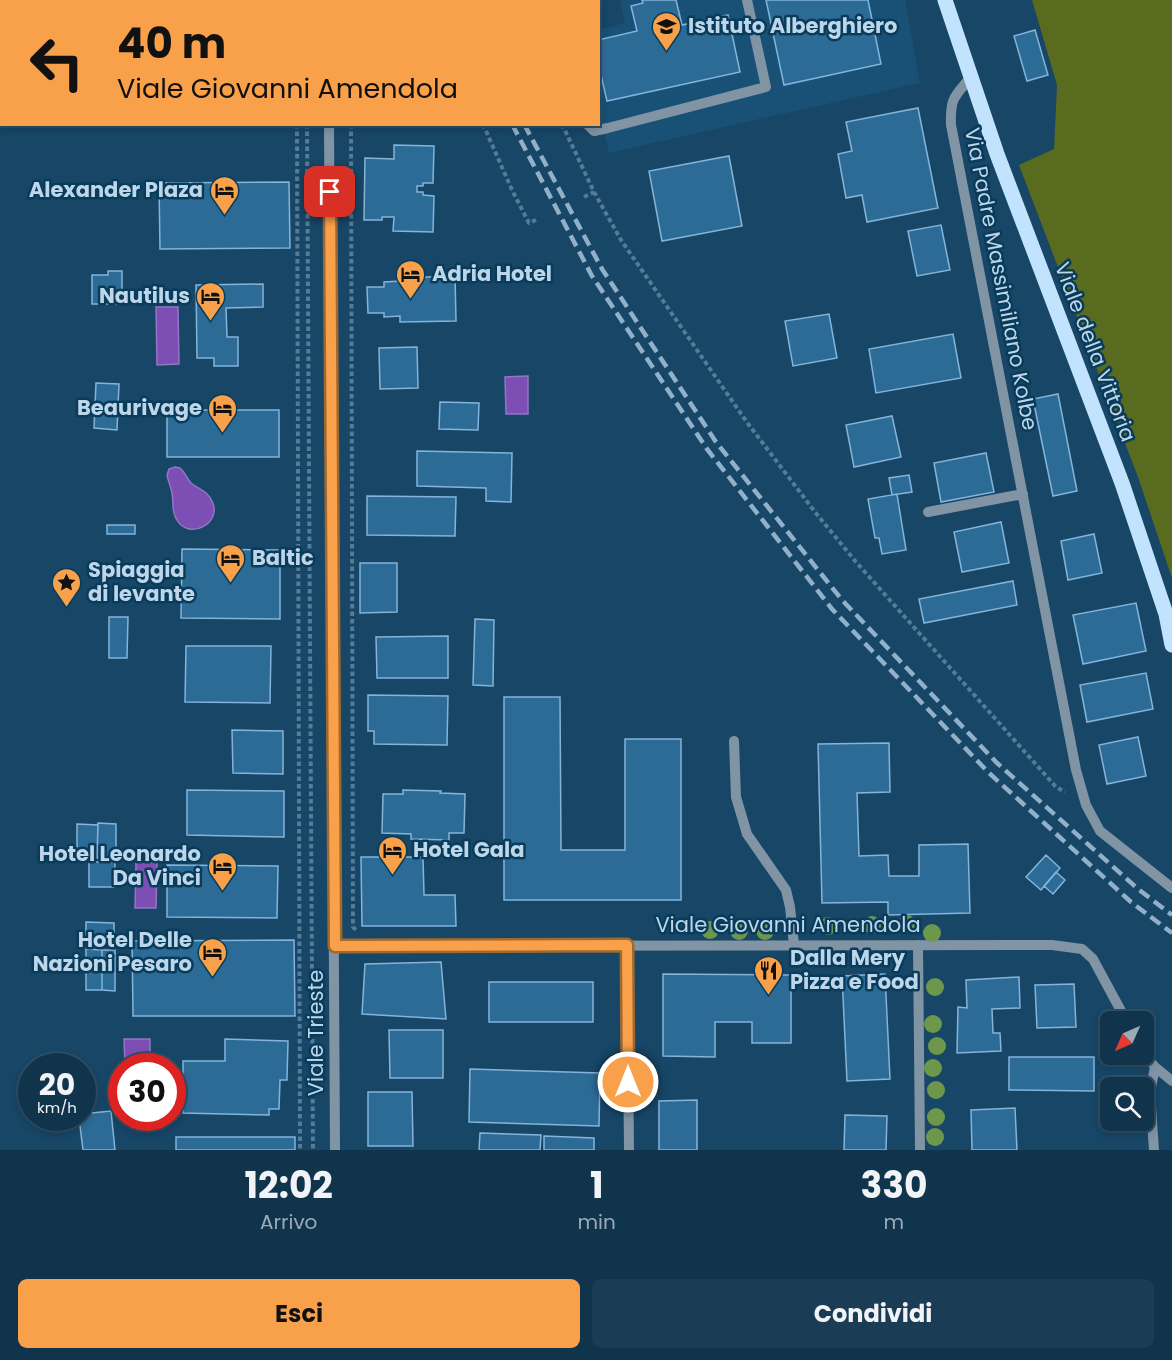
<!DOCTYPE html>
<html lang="it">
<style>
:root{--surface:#11344d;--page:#1a3c54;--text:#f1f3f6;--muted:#9caab6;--line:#304f65;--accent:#f8a14a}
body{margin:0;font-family:Poppins,sans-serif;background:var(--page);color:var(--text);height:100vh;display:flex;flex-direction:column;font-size:22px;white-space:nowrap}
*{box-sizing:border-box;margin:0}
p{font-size:20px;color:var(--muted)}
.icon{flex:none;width:33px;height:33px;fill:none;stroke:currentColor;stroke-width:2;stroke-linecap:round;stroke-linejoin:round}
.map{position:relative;height:1150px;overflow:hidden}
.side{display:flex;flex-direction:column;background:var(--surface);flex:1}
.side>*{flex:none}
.banner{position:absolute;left:0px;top:0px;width:600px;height:126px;box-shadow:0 3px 9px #0003,0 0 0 2px var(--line);background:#f8a14a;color:#111;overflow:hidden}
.needle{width:39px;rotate:225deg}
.fabs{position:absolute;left:1100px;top:1011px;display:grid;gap:12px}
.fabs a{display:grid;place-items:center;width:54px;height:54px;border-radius:9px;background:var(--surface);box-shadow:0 3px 9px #0003,0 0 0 2px var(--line);font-size:30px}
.speed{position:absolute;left:18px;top:1053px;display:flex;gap:12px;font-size:30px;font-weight:700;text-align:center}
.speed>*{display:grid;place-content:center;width:78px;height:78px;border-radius:50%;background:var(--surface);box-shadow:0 3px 9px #0003,0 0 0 2px var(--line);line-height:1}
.speed small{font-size:15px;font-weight:400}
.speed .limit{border:9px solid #d22;background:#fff;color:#111}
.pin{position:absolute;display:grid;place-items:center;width:51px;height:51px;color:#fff;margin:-26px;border-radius:12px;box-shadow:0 3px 9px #0006}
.me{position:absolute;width:66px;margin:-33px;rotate:0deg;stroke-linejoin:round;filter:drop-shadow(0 0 4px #0008)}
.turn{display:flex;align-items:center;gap:21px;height:126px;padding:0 18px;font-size:27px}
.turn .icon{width:78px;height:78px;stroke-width:2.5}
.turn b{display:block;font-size:42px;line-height:51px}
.eta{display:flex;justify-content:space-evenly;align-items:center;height:102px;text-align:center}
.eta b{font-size:36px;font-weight:700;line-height:42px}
.cta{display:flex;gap:12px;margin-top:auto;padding:12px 18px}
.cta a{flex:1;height:69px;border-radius:9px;background:var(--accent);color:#111;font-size:24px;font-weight:700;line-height:69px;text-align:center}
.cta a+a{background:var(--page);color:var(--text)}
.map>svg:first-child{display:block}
</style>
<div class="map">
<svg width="1172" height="1150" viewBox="0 0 1172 1150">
<rect width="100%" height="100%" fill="#174667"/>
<path fill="#185175" d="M620,0H905L920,83L609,153L599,115L598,30L625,23Z"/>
<path fill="#586b1e" d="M1032,0H1172V578L1138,477L1019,165L1054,149L1057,85Z"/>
<path fill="#7d4eb4" stroke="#9077c4" stroke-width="1.5" d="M156,307H178L179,364L157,365Z
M528,376V414H506L505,377Z
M175,467L180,468C185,472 187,479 191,483C198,489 208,491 212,501C223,523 189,541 177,520C171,512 174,502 172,493C171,487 168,481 167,475L169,469Z
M136,862H157L156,908H135Z
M124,1039H150V1066H125Z"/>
<path fill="#2d6b97" stroke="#84b4da" stroke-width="1.5" d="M642,0H676L682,25L728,15L740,72L607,101L598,62V40L637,31L631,6L643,3Z
M766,0H868L881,64L784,85Z
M1035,30L1048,75L1027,81L1014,36Z
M918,108L938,208L867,222L862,195L846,198L838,154L852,151L846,122Z
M394,145L434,146L433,183H423V186H417V192H423V195L434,196L433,232L393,231L394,217H382V220H364L365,158L394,159Z
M729,156L742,226L662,241L649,171Z
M289,182L290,248L160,249L159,183Z
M941,225L950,270L917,276L908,231Z
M108,271H122V304H92V275H108Z
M455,276L456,321L400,322V316L384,317V313H368L367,287H384V282L401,281V278Z
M263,284V307L226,308L227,337H238V366H214V358H197L196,285Z
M829,314L837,358L793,366L785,321Z
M953,334L961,378L876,393L869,349Z
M417,347L418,388L380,389L379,348Z
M96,383L119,384L117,430L94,428Z
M1058,394L1077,491L1053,496L1033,399Z
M440,402L479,403L478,430L439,429Z
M167,410H279V457H167Z
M892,416L901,457L854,467L846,425Z
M417,451L512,453L511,502L486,501V488L417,486Z
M986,453L994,492L941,502L934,463Z
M909,475L912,492L892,495L889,478Z
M897,494L906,550L882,554L879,538H875L868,499Z
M367,496L456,497L455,536L367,535Z
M1001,522L1009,563L962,572L954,532Z
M107,525H135V534H107Z
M1094,534L1102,573L1068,580L1061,541Z
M182,549L280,550V619L181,618Z
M360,563H397V612L360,613Z
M1013,581L1017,605L924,623L919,599Z
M1136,603L1146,651L1083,664L1073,615Z
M109,617H128L127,658H109Z
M475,619L494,620L493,686L473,685Z
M448,636V678H377L376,637Z
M186,646H271L270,703L185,702Z
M1146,673L1153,709L1087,722L1080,685Z
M368,695L448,696L447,745L374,744V731H368Z
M504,697H560L561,850H625V739H681V900H504Z
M232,730L283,731V774L233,773Z
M1138,737L1146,776L1107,784L1099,745Z
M889,743L890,792L857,793L859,856L888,855L889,876H919V845L968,844L970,913L888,915V902L822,903L818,744Z
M187,790L284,791V837L187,835Z
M403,790L441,791L440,793L465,794L464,833H449V840L411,839V834L382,833L383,794H403Z
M98,823L116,824V858H97Z
M77,824L98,825L97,856L77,855Z
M1046,855L1060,868L1041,890L1026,877Z
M361,857H423L424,895H455L456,926H362Z
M89,862H115L114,887H89Z
M167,865L278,866L277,918L167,917Z
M1056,872L1065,880L1053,894L1044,886Z
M86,922L114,923V939H86Z
M294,940L295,1016H133L132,941Z
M86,949L102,950V990H86Z
M102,950H115V991L102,990Z
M441,962L446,1019L362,1014L365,964Z
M663,974L791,975V1043H752V1022H715V1057L663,1056Z
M885,974L890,1079L847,1081L842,976Z
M1019,977L1020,1008L992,1009L993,1033H1000L1001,1051L957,1053L958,1007L967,1008L966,980Z
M489,982H593V1022H489Z
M1074,984L1076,1027L1037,1028L1035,985Z
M389,1030H443V1078H390Z
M225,1039L288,1041L287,1080H280L279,1109H269V1115L183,1113V1061H225Z
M1009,1057H1094V1091L1009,1090Z
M470,1069L600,1073L599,1126L469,1122Z
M368,1092H412L413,1146H368Z
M697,1100V1150H659V1101Z
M1015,1108L1017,1150H972L971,1110Z
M111,1111L115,1150H83L79,1118H82V1114Z
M845,1115L887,1116L886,1150H844Z
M480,1133L541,1135L540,1150H479Z
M544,1136L594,1138V1150H544Z
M176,1137H295V1150H176Z"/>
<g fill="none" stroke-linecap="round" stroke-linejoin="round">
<path stroke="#547b97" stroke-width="4" stroke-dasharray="4.5 3" stroke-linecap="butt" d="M304,0L305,2
M349,0V2
M506,0L507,2
M296,2L297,0
M297,124L300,1150
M307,124L313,1150
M351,124L353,927L356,930
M483,124L512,190L529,223L536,220
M562,124L594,192L621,240L746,421L815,512L856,562L1056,787L1065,792
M584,197L594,192"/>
<path stroke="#8094a4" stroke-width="10" d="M328,0V2
M553,0V2
M971,77C954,97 950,98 951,125L1076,770L1086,805L1100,831L1172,888
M329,124L335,1150
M587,124L594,131L608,128L766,87L747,0
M928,512L1023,494
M734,741L736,797L747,834L786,890L790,907L794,945
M627,945L629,1150
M918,945L920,1150
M335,946L1052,945L1082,949L1093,959L1127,1022
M1143,1052L1155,1067L1172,1081
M1154,1150L1150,1092L1155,1067"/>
<path stroke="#c2e3fe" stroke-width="15" d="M945,0L997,154L1122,483L1166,614L1172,645"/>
<path stroke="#92b0c7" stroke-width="4.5" stroke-dasharray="12 6" stroke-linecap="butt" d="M455,0L456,2
M468,0V2
M512,124L592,276L707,449L832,609L988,772L1131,902L1172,933
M524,124L602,269L716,442L842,600L997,763L1138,889L1172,915"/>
</g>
<g fill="#6d984c">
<circle cx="907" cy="924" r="9"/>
<circle cx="872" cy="925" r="9"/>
<circle cx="828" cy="926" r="9"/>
<circle cx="710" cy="930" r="9"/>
<circle cx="739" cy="931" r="9"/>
<circle cx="765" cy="931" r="9"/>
<circle cx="932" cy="933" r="9"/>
<circle cx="935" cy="987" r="9"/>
<circle cx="933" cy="1024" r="9"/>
<circle cx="937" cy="1046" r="9"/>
<circle cx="933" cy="1068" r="9"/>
<circle cx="936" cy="1090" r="9"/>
<circle cx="936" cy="1117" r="9"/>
<circle cx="935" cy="1137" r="9"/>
</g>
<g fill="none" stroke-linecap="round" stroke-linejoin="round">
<defs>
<path id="route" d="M330,192L335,946L627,945L628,1082"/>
</defs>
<use href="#route" stroke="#a16930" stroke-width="15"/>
<use href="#route" stroke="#f8a14a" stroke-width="10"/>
</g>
<defs>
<symbol id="school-pin" viewBox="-11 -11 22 30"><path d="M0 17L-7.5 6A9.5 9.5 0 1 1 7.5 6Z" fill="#f8a14a" stroke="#093c5b"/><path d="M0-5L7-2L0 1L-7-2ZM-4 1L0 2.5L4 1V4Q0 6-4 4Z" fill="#111"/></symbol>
<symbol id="hotel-pin" viewBox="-11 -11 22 30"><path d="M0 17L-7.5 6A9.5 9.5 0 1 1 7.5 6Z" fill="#f8a14a" stroke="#093c5b"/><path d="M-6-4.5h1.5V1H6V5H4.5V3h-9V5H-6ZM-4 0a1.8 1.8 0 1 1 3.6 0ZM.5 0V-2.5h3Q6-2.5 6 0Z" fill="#111"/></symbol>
<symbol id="sight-pin" viewBox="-11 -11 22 30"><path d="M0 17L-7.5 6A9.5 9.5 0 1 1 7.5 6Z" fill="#f8a14a" stroke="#093c5b"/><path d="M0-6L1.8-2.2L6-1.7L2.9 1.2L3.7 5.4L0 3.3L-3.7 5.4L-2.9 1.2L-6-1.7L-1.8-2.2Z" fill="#111"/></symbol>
<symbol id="restaurant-pin" viewBox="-11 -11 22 30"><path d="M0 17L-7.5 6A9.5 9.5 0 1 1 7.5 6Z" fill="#f8a14a" stroke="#093c5b"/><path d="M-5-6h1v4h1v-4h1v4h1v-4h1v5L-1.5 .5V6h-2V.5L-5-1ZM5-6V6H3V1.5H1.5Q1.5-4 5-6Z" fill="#111"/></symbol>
</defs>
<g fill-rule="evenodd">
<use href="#school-pin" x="650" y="10" width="33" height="45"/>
<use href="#hotel-pin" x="208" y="174" width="33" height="45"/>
<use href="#hotel-pin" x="394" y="258" width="33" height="45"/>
<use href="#hotel-pin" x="194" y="280" width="33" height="45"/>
<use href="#hotel-pin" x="206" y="392" width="33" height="45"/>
<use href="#hotel-pin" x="214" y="542" width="33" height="45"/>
<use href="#sight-pin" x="50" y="566" width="33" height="45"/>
<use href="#hotel-pin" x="376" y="834" width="33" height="45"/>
<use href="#hotel-pin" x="206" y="850" width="33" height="45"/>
<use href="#hotel-pin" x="196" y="936" width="33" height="45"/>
<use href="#restaurant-pin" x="752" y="954" width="33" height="45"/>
</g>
<g text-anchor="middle" stroke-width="5" stroke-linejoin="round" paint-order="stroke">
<g font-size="21" font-weight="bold" fill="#bed6ea" stroke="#093c5b" text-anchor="start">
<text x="688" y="33">Istituto Alberghiero</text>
<text x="203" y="197" text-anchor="end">Alexander Plaza</text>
<text x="432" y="281">Adria Hotel</text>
<text x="190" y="303" text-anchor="end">Nautilus</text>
<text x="202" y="415" text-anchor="end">Beaurivage</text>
<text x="252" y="565">Baltic</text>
<text x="88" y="577">Spiaggia<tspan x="88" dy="24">di levante</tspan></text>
<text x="413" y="857">Hotel Gala</text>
<text x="201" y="861" text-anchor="end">Hotel Leonardo<tspan x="201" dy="24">Da Vinci</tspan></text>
<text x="192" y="947" text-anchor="end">Hotel Delle<tspan x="192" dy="24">Nazioni Pesaro</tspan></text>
<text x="790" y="965">Dalla Mery<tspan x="790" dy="24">Pizza e Food</tspan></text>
</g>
<g font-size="21" fill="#bed6ea" stroke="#093c5b">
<text transform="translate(1001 279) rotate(79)" y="7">Via Padre Massimiliano Kolbe</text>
<text transform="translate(1095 352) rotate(69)" y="7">Viale della Vittoria</text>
<text x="788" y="932">Viale Giovanni Amendola</text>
<text transform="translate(316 1033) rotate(-90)" y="7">Viale Trieste</text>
</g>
</g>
</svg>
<div class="fabs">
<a><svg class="needle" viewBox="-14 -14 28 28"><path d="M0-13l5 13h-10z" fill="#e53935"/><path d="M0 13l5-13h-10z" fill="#9caab6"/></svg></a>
<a><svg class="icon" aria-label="search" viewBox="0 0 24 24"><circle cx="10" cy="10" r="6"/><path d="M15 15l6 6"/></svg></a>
</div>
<div class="speed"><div>20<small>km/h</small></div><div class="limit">30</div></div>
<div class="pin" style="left:330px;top:192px;background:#d93025"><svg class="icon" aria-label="arrive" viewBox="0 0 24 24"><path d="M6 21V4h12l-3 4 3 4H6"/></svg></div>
<svg class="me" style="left:628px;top:1082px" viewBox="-20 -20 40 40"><circle r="17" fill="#f8a14a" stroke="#fff" stroke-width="3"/><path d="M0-11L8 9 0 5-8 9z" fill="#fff"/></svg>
<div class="banner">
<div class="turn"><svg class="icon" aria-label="left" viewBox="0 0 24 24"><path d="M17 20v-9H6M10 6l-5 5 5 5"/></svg><div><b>40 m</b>Viale Giovanni Amendola</div></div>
</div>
</div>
<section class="side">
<div class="eta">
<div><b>12:02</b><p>Arrivo</p></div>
<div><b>1</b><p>min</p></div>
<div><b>330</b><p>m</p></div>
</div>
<div class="cta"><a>Esci</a><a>Condividi</a></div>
</section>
